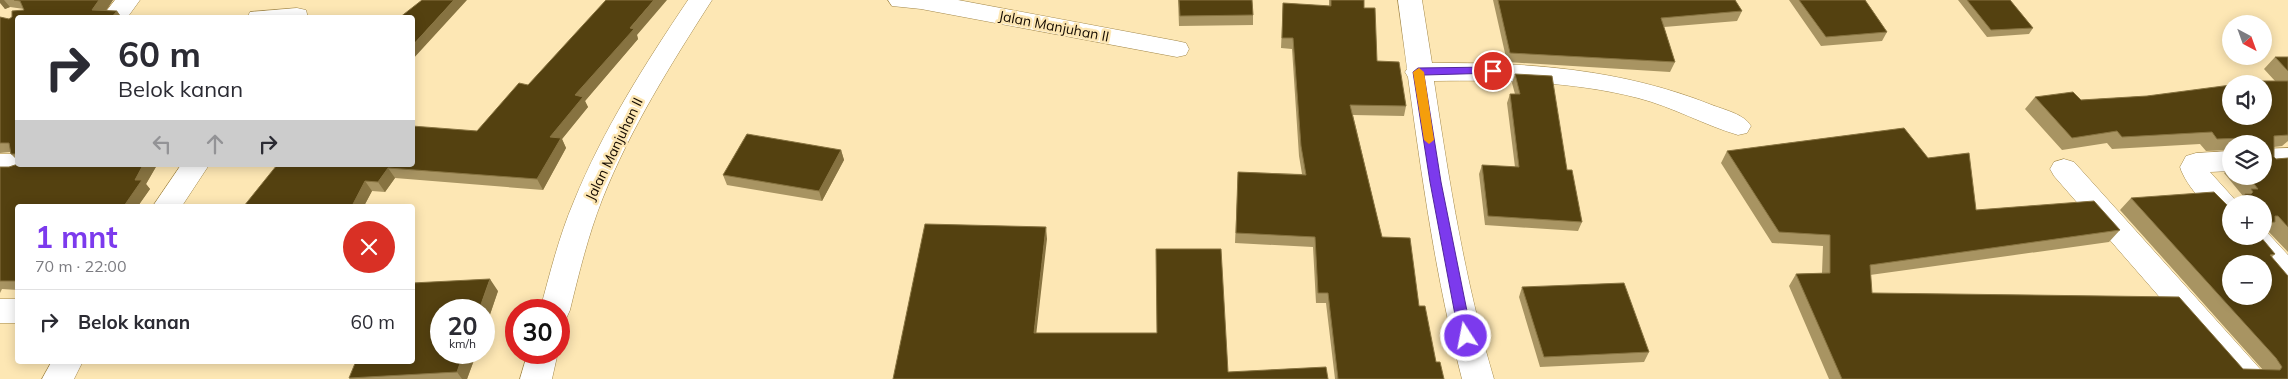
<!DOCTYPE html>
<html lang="id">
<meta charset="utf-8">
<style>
:root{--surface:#fff;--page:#f7f7f7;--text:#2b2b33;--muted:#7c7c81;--line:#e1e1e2;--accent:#7c3aed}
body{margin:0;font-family:Mulish,sans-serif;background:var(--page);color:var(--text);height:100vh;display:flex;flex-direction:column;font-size:19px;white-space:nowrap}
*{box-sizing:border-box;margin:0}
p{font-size:16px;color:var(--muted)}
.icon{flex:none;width:28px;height:28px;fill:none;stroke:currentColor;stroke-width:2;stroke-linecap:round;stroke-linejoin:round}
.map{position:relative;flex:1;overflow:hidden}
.details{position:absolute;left:15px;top:204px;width:400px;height:160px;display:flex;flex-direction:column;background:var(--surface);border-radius:5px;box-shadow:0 2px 12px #0003}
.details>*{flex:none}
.hud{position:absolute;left:15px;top:15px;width:400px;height:152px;border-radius:5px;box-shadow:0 2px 12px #0003;background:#fff;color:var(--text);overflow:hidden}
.needle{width:32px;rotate:139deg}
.buttons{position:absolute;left:2222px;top:15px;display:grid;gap:10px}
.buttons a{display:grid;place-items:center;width:50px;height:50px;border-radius:50%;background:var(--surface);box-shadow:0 2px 12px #0003;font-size:25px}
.speed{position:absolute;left:430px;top:299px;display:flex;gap:10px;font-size:25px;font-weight:700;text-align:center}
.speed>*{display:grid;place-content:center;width:65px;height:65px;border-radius:50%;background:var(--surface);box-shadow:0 2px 12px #0003;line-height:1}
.speed small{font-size:12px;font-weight:400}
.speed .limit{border:8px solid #d22;background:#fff;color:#111}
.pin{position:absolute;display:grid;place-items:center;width:42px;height:42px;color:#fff;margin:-21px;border:2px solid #fff;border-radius:50%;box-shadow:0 1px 5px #0007}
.me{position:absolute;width:55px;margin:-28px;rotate:349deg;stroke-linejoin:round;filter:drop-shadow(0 0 4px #0008)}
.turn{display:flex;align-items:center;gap:18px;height:105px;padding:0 20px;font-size:22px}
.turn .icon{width:65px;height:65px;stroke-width:2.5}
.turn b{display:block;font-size:35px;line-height:42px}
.lanes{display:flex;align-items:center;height:48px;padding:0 20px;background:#0003;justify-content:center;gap:25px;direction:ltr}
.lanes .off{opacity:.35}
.round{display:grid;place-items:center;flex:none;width:52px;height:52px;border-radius:26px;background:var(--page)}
.head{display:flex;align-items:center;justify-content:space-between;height:85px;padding:0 20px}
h1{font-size:30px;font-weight:700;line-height:38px;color:var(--accent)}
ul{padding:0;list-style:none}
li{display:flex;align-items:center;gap:15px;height:65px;padding:0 20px;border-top:1px solid var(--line)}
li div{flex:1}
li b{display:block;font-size:19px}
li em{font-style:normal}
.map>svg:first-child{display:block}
</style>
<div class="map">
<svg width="2288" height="379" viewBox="0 0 2288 379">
<rect width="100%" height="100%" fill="#fde7b4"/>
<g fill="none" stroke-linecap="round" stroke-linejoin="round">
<defs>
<path id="minor" d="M115,0H140L127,18H101Z
M688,0H712C671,64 630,129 602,200C588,236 579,273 570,310L566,319L559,321V310H540C550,273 559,236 574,201C603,130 645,64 688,0Z
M888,0H958L1177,41L1186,43L1189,49L1186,55L1177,57L921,9L892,6Z
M1398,0H1422L1432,63C1528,62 1622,69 1712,105C1725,110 1744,114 1751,126L1747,133L1738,135C1704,125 1673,107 1638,98C1572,81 1502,80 1434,81C1449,181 1465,282 1494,379H1462C1436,280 1422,178 1408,77L1405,72L1407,69Z
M297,8L306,10L308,18H247L250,12Z
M2288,148V168L2264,169V149Z
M2231,151V171L2210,172L2239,204H2231V224C2214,218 2185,185 2180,167L2186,156L2196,153Z
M0,154H18V165H31L28,171L18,174H0Z
M2064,159L2074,162L2261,370L2266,379H2231L2054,176L2050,169L2054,162Z
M181,165H209L182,206H153Z
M2264,229L2288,255V287L2278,283L2264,267V264H2261L2239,236H2264Z
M0,299H18V323H0Z
M528,352H558L552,379H520Z
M52,361H83L74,379H42Z"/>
</defs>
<use href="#minor" stroke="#a28749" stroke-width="1"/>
<use href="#minor" fill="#fff" fill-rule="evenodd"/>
</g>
<path fill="#a89462" d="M0,0H113L106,11H117L122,18H18V161L11,154L10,152L0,153V17L9,19L24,10V9L10,7L5,9Z
M1178,0H1252L1253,15V25L1179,26Z
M1329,0H1364V8L1377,61L1406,106L1404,116L1353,115L1382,237L1419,306L1436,362L1444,379H1335L1326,303H1316L1313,247L1235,243L1238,172L1302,174L1299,156L1292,49L1281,48L1283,3L1329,6Z
M1493,0H1735L1742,11L1737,21L1664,27L1675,62L1670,72L1507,62Z
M1789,0H1865L1887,32L1882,41L1821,46Z
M1958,0H2010L2033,28L2029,34L1987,37Z
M637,35L638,39L585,101L588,107L562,139L566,148L543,190L395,178L385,192L372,191L364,206H244L477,131L528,85Z
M2275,57H2288V141L2282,146L2274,147V157L2276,159L2288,158V252L2267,230L2264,233V204H2235L2243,196L2224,173L2231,166V176H2264V144H2231V150L2206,151L2200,144L2112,149L2107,143L2062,150L2025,109L2035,97L2081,100L2147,96L2275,81L2264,69Z
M1515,74L1567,170L1582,222L1578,231L1485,225L1479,174L1482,165L1515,167L1507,103L1510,94H1515L1512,83Z
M841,150L844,160L822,201L727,185L723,175Z
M1727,151L1928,158L1976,210L2120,230L2109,242L1870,275L1872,293L2243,369L2263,370L2120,210L2131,198L2275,254L2272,257L2288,379H1829L1789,286L1796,274L1822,273L1823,246L1772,243L1721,163Z
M18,165H157L146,184L150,189L138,206H18V290L2,289L0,293V167H9Z
M1522,287L1649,352L1644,362L1540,367L1519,297Z
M498,291L484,332V310L477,352L467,379H350L349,378Z"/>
<path fill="#877341" d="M0,0H4L10,7L5,9L0,3Z
M99,0H113L101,18L92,10Z
M454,0H467L412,60V46Z
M654,0H667L637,35L638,39L585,101L588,107L562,139L566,148L543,190L537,179L550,137L575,95L630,28Z
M117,11L122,18H111Z
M841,150L844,160L822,201L819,191Z
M143,165H157L146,184L150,189L138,206H124L135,180Z
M388,168L395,178L385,192L378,182Z
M365,181L372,191L364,206H352Z
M1046,227L1047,239L1035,345L1034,333Z
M490,279L498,291L484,332V310H479Z
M464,352H477L467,379H462L457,372Z"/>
<path fill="#544110" stroke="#877341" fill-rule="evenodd" d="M14,0H99L92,10L117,11L111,18H18V154H11L9,143H0V17L9,19L12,17V11L24,10L20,1Z
M422,0H454L412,46V18H399Z
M606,0H654L630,28L634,29L575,95L583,97L550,137L561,138L537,179L388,168L378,182L365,181L352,206H244L277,165H412V126L477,131L519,83L528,85Z
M1179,0H1252L1253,15L1180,16Z
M1331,0H1364V8H1375L1377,61L1399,62L1406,106L1350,105L1382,237L1410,238L1419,306H1425L1436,362H1440L1444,379H1338L1328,293H1318L1315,237L1236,233L1238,172L1306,175L1301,146L1293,38H1282L1283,3L1331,6Z
M1498,0H1735L1742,11L1661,18L1675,62L1510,53Z
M1799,0H1865L1887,32L1826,37Z
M1967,0H2010L2033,28L1991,30Z
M2275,57H2288V71Z
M1515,74L1552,76L1567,170H1572L1582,222L1488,216L1482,165L1519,167L1510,94H1520Z
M2261,81H2288V135L2274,136V157L2276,159L2288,158V227L2278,216H2275V222L2264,223V204H2244L2245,194H2251L2253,192L2251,189H2258L2248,176H2264V144H2244V138L2217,139L2212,132L2122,137L2117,131L2072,138L2035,97L2073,92L2081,100L2147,96L2231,85V116H2264V84H2238Z
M1904,128L1928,158L1969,153L1976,210L2094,201L2120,230L1870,265L1872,293L2179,297L2243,369L2280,370L2282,367L2276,358L2131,198L2214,192L2227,205L2231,207V236H2260L2275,254L2270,255L2288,276V379H1842L1796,274L1830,273V235L1779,232L1727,151ZM2231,264H2264V296H2231Z
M747,134L841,150L819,191L723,175Z
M18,164V165H143L135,180H142L124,206H18V281H0V167H9Z
M925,224L1046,227L1034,333H1157L1156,249H1221L1228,372L1326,367L1328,379H893Z
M490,279L479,310H441V352H464L457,372L349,378L356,361H412V283Z
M1624,283L1649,352L1544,357L1522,287Z"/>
<path fill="#7c3aed" stroke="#51269a" d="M1493,67L1496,68V73L1424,75L1441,182L1472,336L1470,339H1461L1459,336L1430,182L1413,72L1418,68Z"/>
<path fill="#f59e0b" d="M1419,68L1424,72L1434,140L1429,144L1424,140L1413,72Z"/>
<g text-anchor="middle" stroke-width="5" stroke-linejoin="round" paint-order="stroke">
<g font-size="14" fill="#150b00" stroke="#fde7b4">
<text transform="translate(1054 26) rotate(11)" y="5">Jalan Manjuhan II</text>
<text transform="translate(614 149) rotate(-64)" y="5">Jalan Manjuhan II</text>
</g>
</g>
</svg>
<div class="buttons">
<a><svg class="needle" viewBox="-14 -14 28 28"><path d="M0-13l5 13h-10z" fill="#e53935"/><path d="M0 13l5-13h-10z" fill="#7c7c81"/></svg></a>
<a><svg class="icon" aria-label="sound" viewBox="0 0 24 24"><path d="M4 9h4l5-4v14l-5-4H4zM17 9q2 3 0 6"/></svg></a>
<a><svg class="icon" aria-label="layers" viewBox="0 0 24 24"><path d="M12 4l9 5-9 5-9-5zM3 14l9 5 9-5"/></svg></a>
<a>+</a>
<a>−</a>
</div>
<div class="speed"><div>20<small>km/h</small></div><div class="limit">30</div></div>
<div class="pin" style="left:1493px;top:71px;background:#d93025"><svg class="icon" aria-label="arrive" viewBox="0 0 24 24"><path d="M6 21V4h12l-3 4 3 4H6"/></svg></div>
<svg class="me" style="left:1466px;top:336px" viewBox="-20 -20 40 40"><circle r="17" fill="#7c3aed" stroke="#fff" stroke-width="3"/><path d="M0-11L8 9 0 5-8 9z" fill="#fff"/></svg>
<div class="hud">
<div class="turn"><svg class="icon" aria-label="right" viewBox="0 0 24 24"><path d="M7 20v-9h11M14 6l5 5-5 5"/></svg><div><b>60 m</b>Belok kanan</div></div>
<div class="lanes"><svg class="icon off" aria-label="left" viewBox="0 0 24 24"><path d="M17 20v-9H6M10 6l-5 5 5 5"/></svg><svg class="icon off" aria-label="ahead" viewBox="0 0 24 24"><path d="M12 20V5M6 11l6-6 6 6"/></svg><svg class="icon" aria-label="right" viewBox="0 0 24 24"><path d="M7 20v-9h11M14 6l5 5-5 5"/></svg></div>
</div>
<section class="details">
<div class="head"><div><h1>1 mnt</h1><p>70 m · 22:00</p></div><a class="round" style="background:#d93025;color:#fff"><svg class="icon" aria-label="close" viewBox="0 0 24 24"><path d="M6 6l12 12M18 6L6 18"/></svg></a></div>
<ul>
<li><svg class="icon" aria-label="right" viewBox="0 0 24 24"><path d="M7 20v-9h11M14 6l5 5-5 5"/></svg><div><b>Belok kanan</b></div><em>60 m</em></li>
</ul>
</section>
</div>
